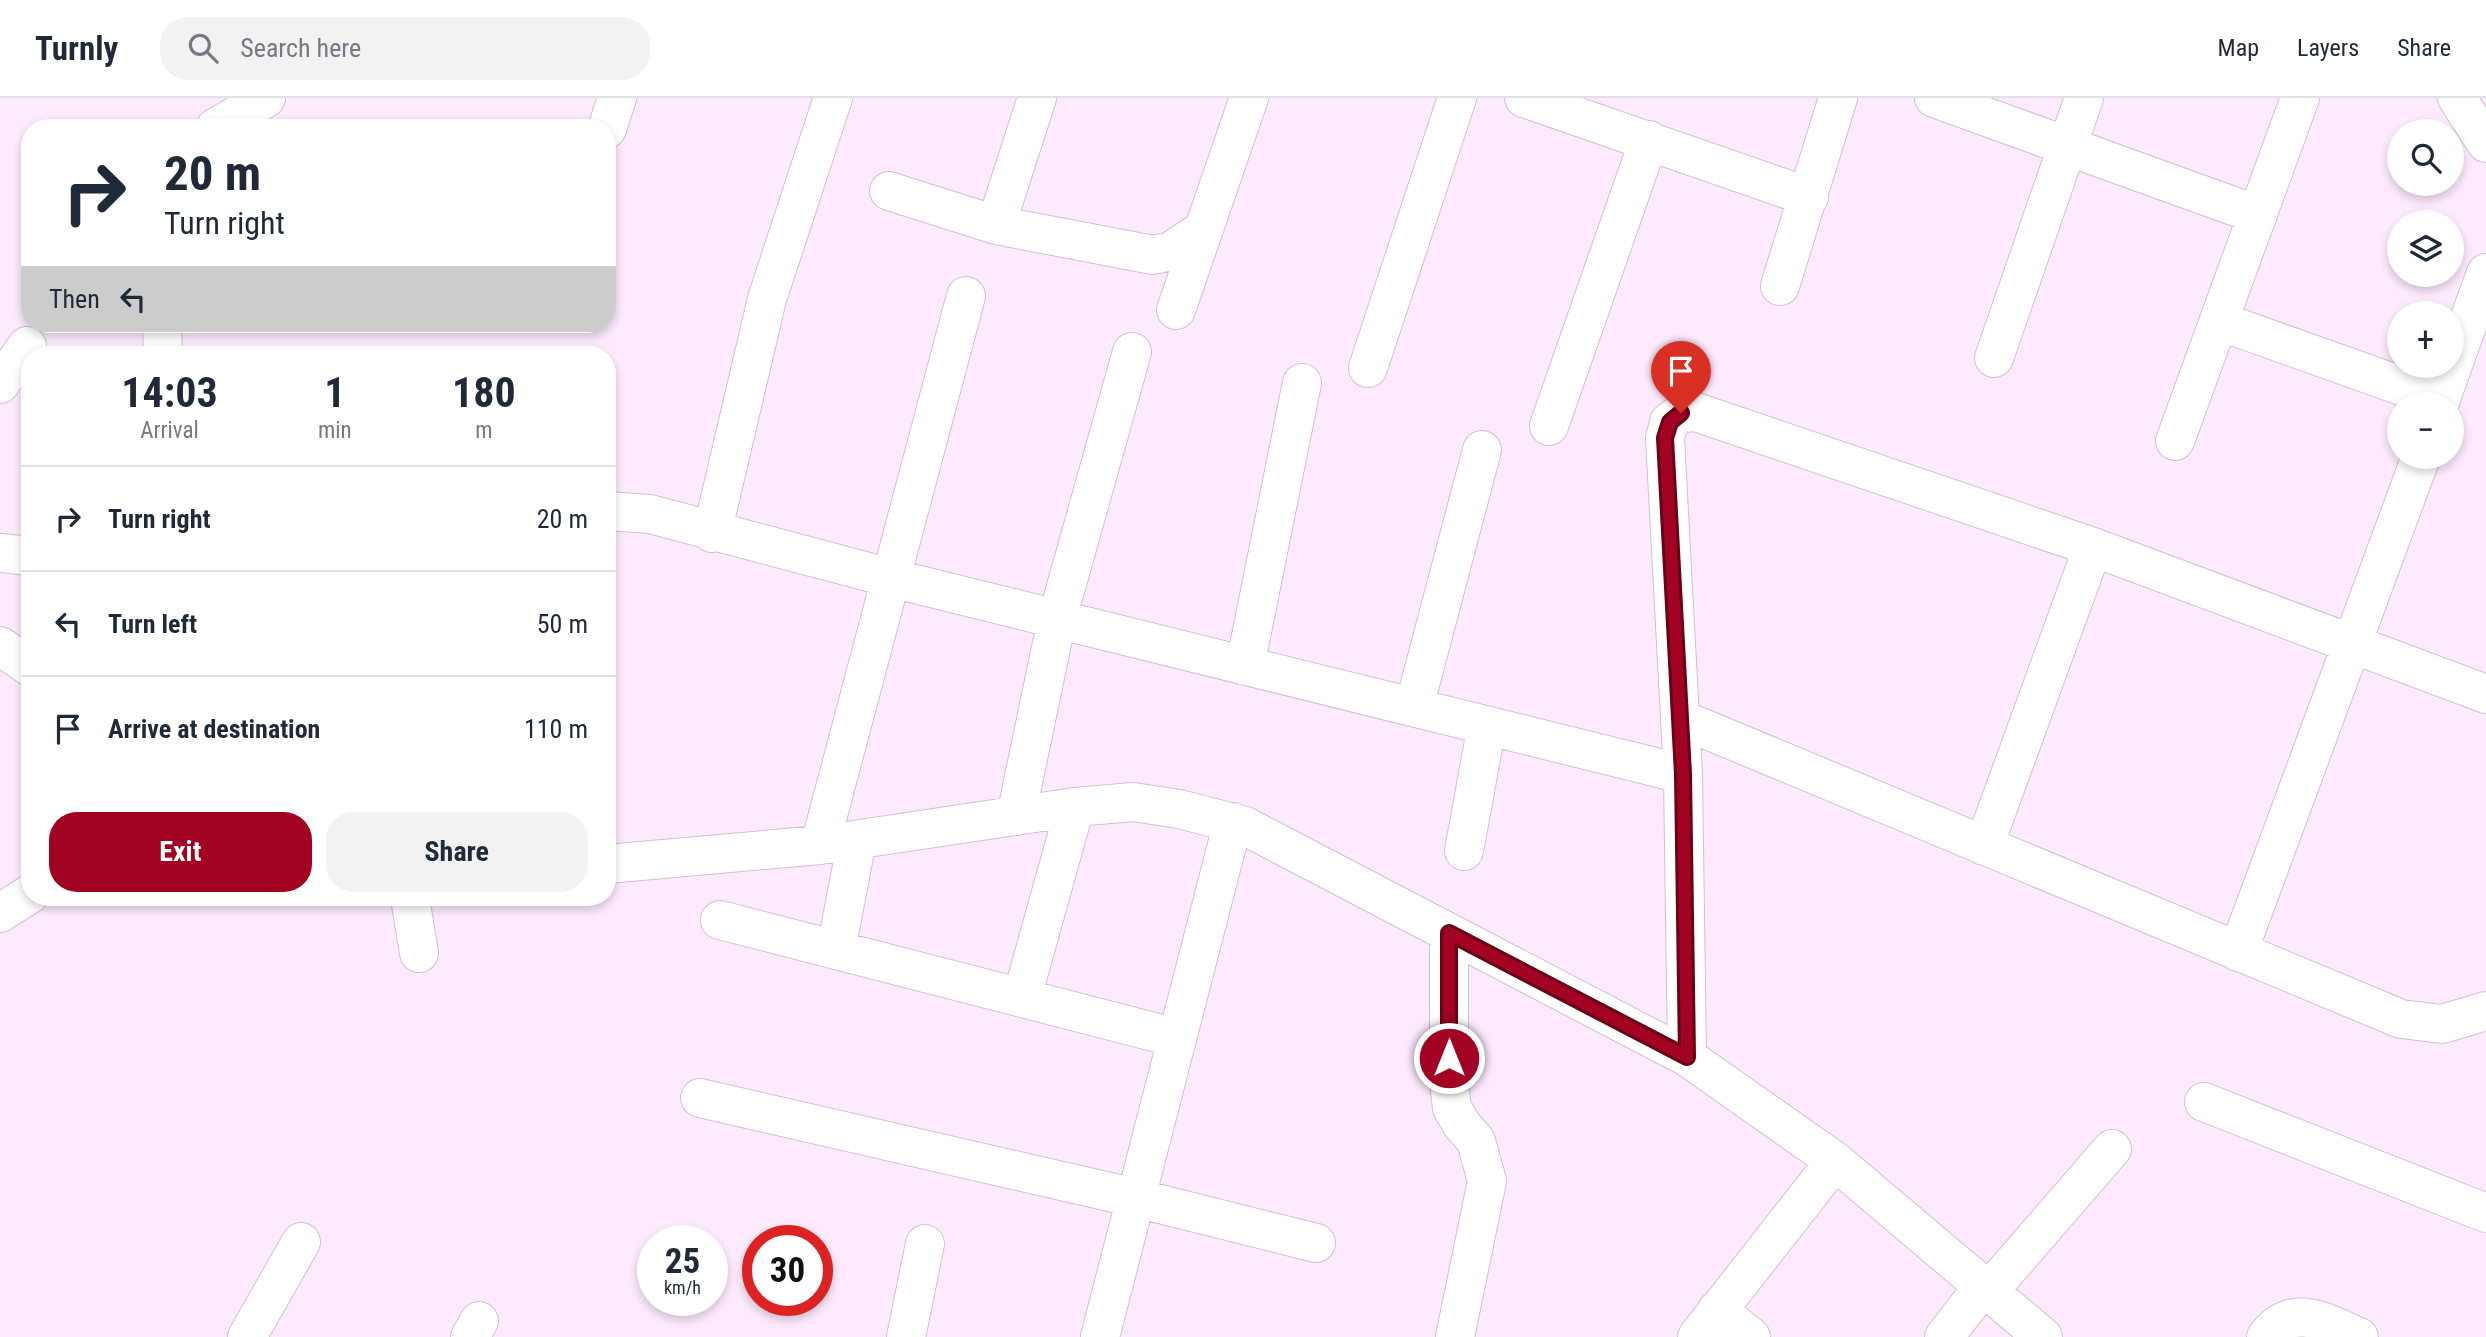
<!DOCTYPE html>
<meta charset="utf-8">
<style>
:root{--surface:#fff;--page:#f2f2f3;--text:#1f2937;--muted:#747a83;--line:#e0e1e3;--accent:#a20323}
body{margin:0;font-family:"Roboto Condensed",sans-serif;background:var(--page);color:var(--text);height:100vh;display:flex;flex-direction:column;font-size:26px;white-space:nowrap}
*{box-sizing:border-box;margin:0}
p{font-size:23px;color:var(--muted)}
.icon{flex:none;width:38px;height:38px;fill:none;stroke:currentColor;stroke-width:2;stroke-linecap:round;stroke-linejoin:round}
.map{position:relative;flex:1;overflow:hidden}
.sheet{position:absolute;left:21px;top:248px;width:595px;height:560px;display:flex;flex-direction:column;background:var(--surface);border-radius:28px;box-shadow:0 4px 10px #0003}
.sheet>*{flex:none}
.guide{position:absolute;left:21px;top:21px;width:595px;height:214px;border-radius:28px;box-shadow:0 4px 10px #0003;background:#fff;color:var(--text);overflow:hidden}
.tools{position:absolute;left:2387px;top:21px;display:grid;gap:14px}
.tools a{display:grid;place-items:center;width:77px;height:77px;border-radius:50%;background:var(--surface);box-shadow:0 4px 10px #0003;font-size:35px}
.speed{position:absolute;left:637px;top:1127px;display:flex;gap:14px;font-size:35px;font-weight:700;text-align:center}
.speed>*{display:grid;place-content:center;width:91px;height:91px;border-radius:50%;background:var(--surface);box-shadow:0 4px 10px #0003;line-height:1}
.speed small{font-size:18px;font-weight:400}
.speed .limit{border:10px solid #d22;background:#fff;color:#111}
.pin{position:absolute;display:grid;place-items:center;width:60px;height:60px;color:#fff;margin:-72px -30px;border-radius:50% 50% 50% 0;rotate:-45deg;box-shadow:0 0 7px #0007}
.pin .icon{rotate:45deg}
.me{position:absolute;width:77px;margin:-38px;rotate:0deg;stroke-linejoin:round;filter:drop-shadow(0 0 5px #0008)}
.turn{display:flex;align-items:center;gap:24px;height:147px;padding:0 28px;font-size:32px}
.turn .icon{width:91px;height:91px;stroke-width:2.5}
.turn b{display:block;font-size:49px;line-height:60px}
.then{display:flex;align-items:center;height:66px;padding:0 28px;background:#0003;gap:14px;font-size:26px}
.eta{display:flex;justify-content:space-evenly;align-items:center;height:119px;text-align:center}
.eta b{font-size:42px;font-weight:700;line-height:49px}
.button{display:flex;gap:14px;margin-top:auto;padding:14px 28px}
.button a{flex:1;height:80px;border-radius:28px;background:var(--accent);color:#fff;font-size:28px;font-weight:700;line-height:80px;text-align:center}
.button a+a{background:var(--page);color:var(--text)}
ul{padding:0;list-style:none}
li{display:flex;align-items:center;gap:21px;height:105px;padding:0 28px;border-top:2px solid var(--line)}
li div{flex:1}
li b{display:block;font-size:26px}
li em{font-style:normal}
header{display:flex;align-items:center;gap:42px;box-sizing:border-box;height:98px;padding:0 35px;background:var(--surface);border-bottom:2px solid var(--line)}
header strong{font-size:33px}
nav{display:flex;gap:38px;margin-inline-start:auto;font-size:24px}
.search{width:490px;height:63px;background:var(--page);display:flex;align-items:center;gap:18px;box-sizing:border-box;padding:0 24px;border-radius:28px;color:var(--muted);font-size:26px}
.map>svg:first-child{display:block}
</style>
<header>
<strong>Turnly</strong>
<div class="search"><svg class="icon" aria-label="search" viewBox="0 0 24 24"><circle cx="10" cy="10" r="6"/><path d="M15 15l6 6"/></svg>Search here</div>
<nav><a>Map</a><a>Layers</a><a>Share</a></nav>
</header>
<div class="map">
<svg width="2486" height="1239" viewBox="0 0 2486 1239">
<rect width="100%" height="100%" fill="#fdeafd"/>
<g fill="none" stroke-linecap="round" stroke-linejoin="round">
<defs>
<path id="minor" d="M1524,0L1809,99
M1934,0L2258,117
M2457,0L2486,45
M215,30L266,0
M607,31L617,0
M889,93L996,127L1153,157L1171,153L1204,131
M996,127L1037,0
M1780,188L1838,0
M1176,212L1249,0
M2219,223L2441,302
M162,226L163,257
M1994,260L2084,0
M1368,270L1457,0
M0,286L27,248
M2439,306L2486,175
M1549,328L1649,42
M2175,343L2300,0
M607,413L650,416L891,480L1683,676
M712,435L767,201L833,0
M0,455L30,458
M0,548L30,569
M1245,568L1302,285
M1414,609L1482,352
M1681,621L2401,921L2442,926L2486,913
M1016,718L1057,521L1132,254
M820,747L966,198
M1984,748L2093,449
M1464,753L1487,627
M607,766L820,747L1075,709L1133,704L1179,711L1245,728L1687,959L1835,1063L2043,1239
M410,800L419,855
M0,815L30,796
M720,822L1177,940
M1449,835V984L1452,1010L1462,1027L1476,1043L1487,1083L1455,1239
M836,852L857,742
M2238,854L2421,359
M1022,899L1075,709
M1687,959L1683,676L1665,340L1669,324L1681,315L1696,314L2093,449L2486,596
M700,1000L1136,1100L1316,1145
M2204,1004L2486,1115
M1988,1194L2112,1051
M1717,1212L1751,1239
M247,1239L301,1144
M470,1239L479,1223
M906,1239L925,1146
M1100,1239L1233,724
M1697,1239L1835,1063
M1944,1239L1982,1190
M2266,1239C2293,1203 2326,1225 2359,1239"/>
</defs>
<use href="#minor" stroke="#d2c0d2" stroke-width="40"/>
<use href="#minor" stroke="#fff" stroke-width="38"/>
</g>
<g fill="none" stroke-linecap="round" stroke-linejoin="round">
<defs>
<path id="route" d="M1449,960V835L1687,959L1683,676L1665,340L1670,324L1681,315"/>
</defs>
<use href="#route" stroke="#690217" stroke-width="18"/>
<use href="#route" stroke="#a20323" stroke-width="12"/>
</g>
</svg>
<div class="tools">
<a><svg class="icon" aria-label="search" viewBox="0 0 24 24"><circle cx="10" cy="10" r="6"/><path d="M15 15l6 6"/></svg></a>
<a><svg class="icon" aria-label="layers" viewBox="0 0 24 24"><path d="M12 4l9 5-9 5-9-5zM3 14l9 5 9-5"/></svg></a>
<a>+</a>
<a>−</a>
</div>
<div class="speed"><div>25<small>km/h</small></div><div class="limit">30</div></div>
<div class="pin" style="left:1681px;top:315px;background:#d93025"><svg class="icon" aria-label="arrive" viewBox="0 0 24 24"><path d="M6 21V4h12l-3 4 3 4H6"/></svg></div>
<svg class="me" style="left:1449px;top:960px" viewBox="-20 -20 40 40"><circle r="17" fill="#a20323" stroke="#fff" stroke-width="3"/><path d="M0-11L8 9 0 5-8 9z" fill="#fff"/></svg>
<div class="guide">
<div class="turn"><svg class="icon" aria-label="right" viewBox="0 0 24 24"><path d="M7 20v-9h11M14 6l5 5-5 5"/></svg><div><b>20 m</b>Turn right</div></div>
<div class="then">Then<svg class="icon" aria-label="left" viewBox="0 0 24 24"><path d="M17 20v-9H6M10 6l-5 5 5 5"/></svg></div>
</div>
<section class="sheet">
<div class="eta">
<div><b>14:03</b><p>Arrival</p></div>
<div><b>1</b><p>min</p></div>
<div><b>180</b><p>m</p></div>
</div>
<ul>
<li><svg class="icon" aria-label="right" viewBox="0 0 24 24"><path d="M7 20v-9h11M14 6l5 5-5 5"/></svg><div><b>Turn right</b></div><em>20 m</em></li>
<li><svg class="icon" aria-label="left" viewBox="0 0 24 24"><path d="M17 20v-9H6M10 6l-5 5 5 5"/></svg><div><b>Turn left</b></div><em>50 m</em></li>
<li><svg class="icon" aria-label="arrive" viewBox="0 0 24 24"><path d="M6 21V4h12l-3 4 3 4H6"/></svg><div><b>Arrive at destination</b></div><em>110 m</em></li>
</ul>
<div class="button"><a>Exit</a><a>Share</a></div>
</section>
</div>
